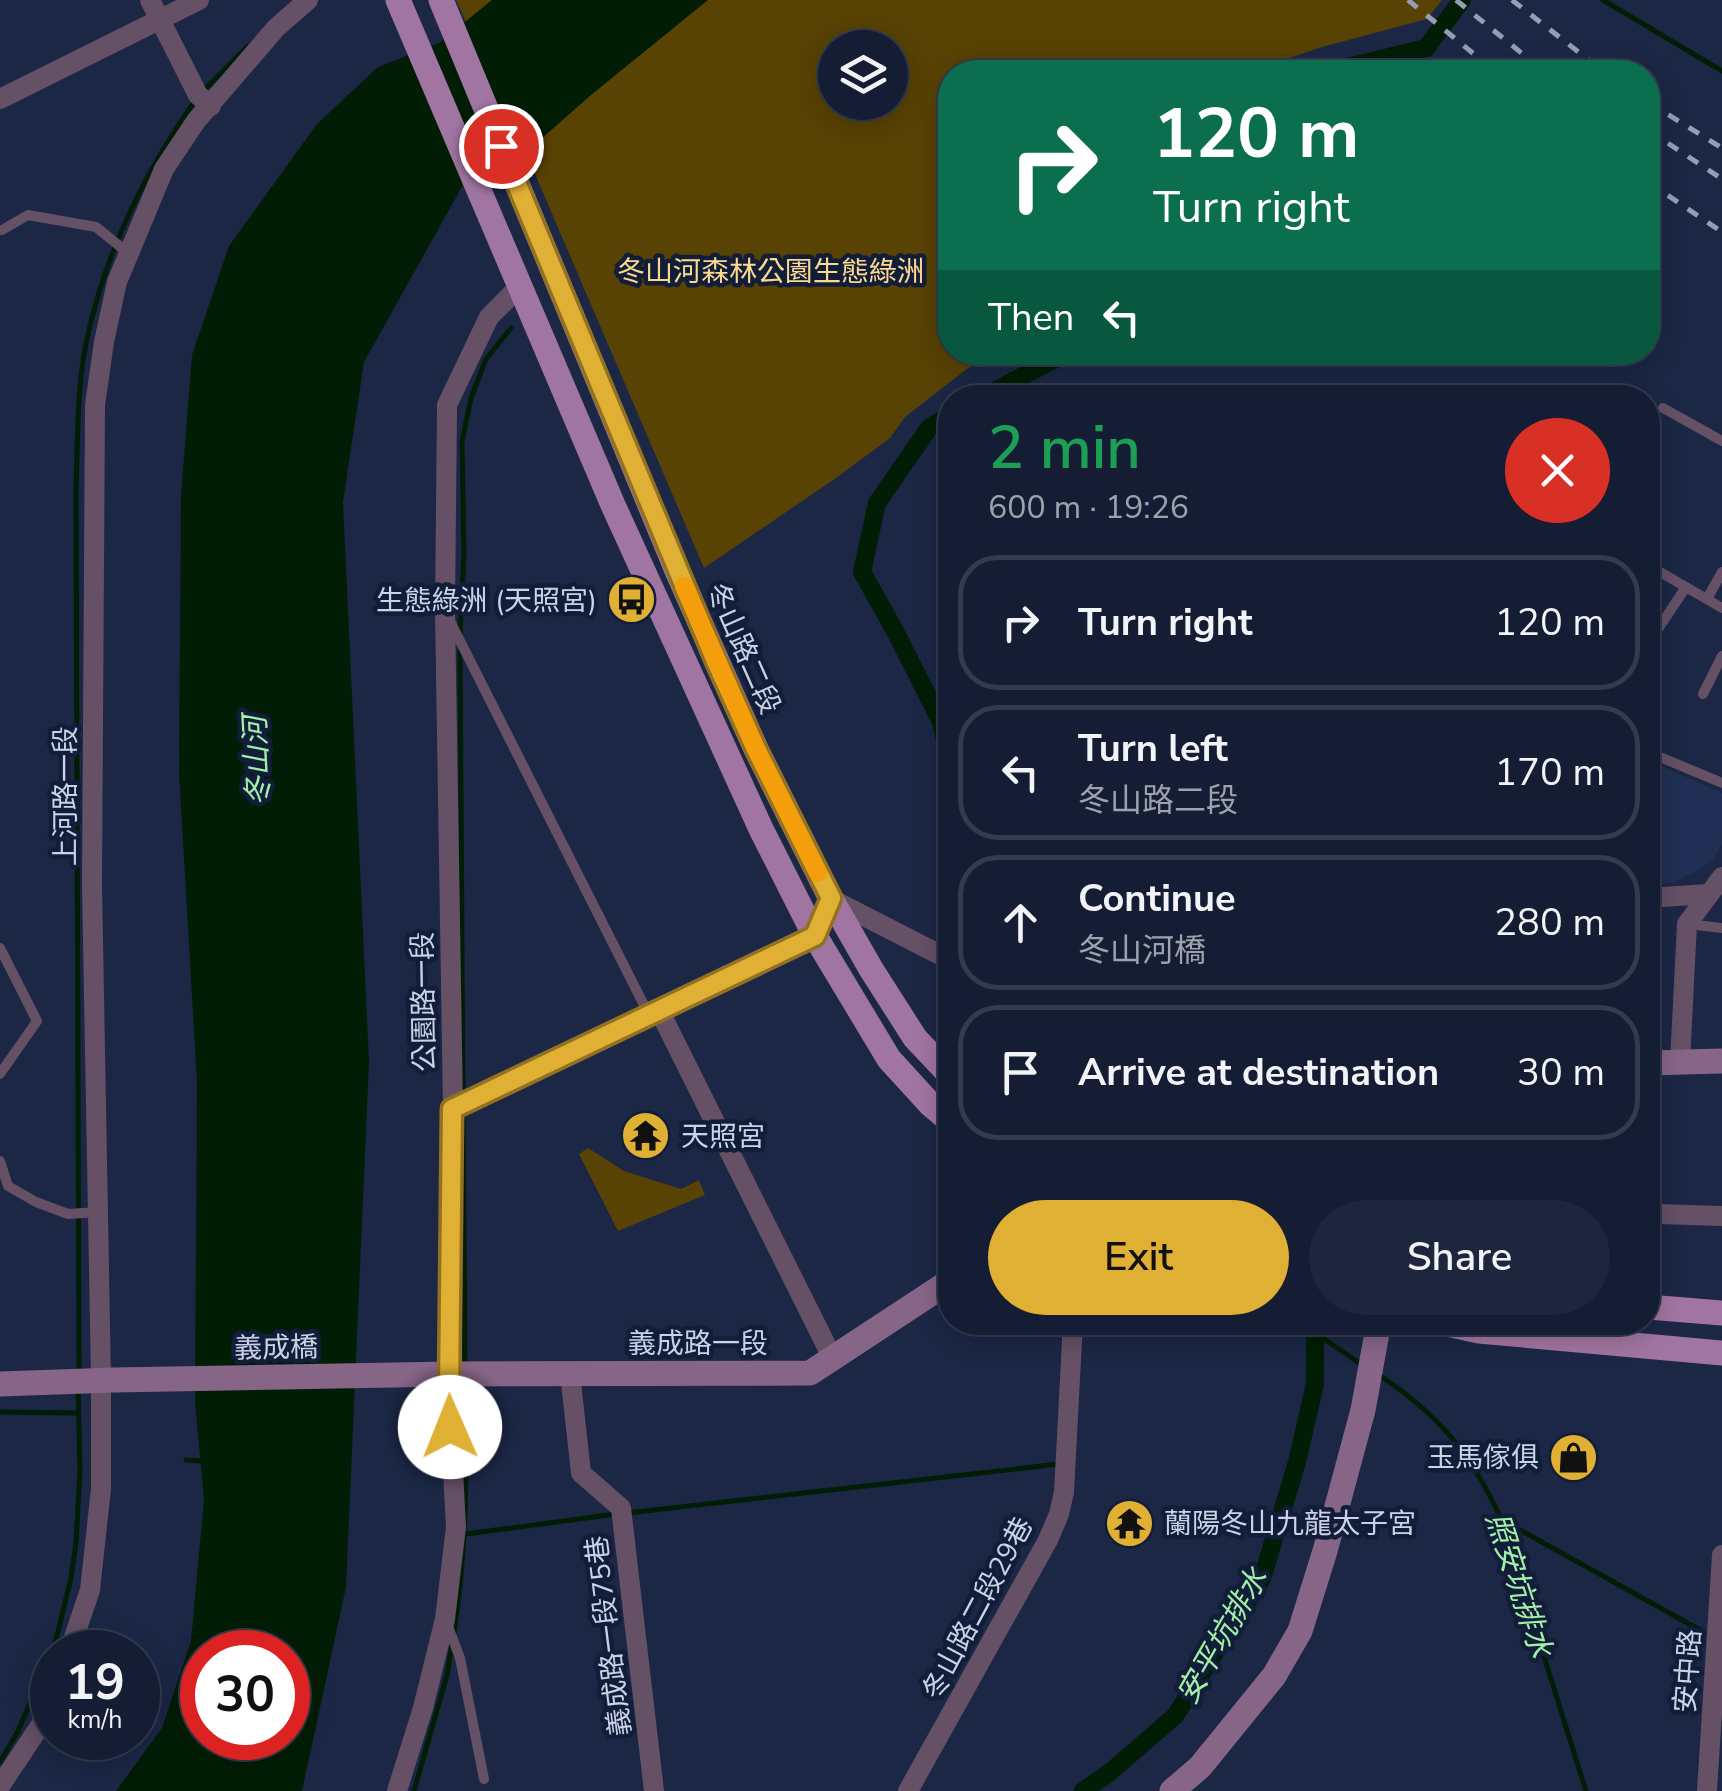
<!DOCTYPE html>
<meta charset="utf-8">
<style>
:root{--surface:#141d34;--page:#1d263c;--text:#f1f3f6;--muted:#9da2ac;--line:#333b4f;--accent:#e0b034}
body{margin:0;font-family:"Nunito Sans","Noto Sans TC",sans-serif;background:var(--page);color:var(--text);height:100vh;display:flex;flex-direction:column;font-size:38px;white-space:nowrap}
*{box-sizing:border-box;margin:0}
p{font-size:32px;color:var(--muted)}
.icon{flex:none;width:55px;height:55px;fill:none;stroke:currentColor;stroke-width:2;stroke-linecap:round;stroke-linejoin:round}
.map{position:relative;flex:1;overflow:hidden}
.sheet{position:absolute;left:938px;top:385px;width:722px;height:950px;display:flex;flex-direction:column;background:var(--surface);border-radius:40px;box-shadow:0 5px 25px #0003,0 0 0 2px var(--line)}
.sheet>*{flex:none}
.top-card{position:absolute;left:938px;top:60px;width:722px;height:305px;border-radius:40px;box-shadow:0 5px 25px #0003,0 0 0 2px var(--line);background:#0b6e4f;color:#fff;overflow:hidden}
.fabs{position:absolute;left:818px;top:30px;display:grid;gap:20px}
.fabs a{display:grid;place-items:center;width:90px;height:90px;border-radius:50%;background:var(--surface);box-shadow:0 5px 25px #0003,0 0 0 2px var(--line);font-size:50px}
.speed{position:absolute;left:30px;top:1630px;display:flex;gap:20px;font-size:50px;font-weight:700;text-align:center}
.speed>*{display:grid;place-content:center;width:130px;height:130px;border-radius:50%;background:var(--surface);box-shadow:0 5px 25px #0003,0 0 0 2px var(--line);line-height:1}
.speed small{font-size:25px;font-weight:400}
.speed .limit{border:15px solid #d22;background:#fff;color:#111}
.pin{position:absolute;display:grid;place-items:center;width:85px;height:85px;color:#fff;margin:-42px;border:5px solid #fff;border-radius:50%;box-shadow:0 2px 10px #0007}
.me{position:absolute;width:110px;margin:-55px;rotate:359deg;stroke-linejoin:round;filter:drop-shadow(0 0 8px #0008)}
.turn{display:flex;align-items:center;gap:35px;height:210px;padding:0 50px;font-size:45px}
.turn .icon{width:130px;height:130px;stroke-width:2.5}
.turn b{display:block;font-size:70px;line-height:85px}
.then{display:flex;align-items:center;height:95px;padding:0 50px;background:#0003;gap:20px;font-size:38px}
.round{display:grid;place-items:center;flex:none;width:105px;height:105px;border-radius:52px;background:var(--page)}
.headline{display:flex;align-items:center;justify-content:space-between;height:170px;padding:0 50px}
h1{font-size:60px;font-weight:600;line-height:75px;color:#1e9e55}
.cta{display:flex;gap:20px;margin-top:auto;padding:20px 50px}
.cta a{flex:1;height:115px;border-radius:60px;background:var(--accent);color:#111;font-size:40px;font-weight:600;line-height:115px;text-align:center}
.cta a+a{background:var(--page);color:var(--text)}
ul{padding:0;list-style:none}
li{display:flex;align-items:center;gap:30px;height:135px;margin:0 20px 15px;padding:0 30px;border:5px solid var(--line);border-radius:40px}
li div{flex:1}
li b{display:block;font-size:38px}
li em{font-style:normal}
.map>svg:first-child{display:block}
</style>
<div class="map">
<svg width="1722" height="1791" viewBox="0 0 1722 1791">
<rect width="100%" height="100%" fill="#1b2745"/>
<path fill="#202f53" d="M1648,760L1722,793V844L1711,862L1676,882L1648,886Z"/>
<path fill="#584204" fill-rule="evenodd" d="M456,0H1442L1427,19L1322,47L1248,72H950V352L994,353L985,355L905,417L890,438L836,478L704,568L535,174ZM835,48H890V102H835Z
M588,1148L624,1171L681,1189L699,1180L705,1195L618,1231L579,1154Z"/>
<path fill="#021d05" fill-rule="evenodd" d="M492,0H708L591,95L532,147L468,176L364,362L343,502L369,1062L346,1587L302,1791H116L162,1728L191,1641L204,1499L195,1403L197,1082L179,772L181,495L192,355L229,246L317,124L378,67L439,43ZM202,1652H288V1738H202Z"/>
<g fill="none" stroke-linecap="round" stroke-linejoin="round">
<path stroke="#021d05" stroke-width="5" d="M1603,0L1722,71
M203,91L248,46
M460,634L464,554L462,442L471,398L486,359L511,328
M460,650L463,1099
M463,1110L465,1364
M1315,1333L1361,1364
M79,1372L76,493C78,439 76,383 89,330C109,244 146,171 196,99
M1379,1375C1439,1415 1471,1453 1501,1519L1586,1791
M0,1412L77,1413
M186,1460L203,1461
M627,1513L1059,1464
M1502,1520L1700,1630
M466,1534L616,1514
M454,1633C467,1549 467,1465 465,1380
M53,1652L71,1578L76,1543L80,1470L78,1388
M0,1762L17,1733L52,1653
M414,1791L447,1675L452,1644"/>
<path stroke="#021d05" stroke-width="18" d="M1327,72L1426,48L1462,0
M981,398L1059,357L1064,352
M950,415L929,428L877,503L862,572L895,631L941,722L950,763
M1083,1791L1109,1773L1175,1716L1262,1579L1297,1462L1315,1384V1333L1312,1322"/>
<path stroke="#655065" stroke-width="10" d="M2,230L28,215L96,227L128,253
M1663,408L1722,441
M1648,565L1722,608
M1707,599L1722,572
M451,623L649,1015
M1648,644L1686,587
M1703,694L1722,656
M1648,752L1722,783
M1688,924L1722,928
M0,948L37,1021L0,1074
M0,1161L8,1186L36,1202L68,1214L98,1212
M447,1624L460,1658L484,1779"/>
<path stroke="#655065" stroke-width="20" d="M150,0L198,95L211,106
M0,99L199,0
M1648,898L1708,894
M659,1010L832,1357
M1680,1062L1687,924L1722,877
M453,1109L815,936L831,899L950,960
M1658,1214L1722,1216
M570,1373L581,1473L621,1508L654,1791
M69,1652L90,1590L101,1489V1380L92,885L95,405L104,342L117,282L164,169L196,121L276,28L308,0
M0,1786L48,1714L52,1702
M397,1791L423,1708L445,1619L456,1527L449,1394L453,1109L445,610L447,405L489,317L519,287
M908,1791L1048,1540L1059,1514L1064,1492L1073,1322
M1707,1791L1722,1555"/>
<path stroke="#876587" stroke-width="25" d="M1648,1063L1722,1061
M0,1384L114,1380L450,1374L810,1373L950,1281
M1172,1791L1200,1767L1274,1676L1300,1631L1325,1551L1363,1410L1379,1322"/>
<path stroke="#a175a1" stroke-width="25" d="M398,0L613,505L761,829L815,936L889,1059L931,1105L950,1121
M441,0L678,573L756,749L831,899L871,969L915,1038L950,1075
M1648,1307L1722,1313
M1438,1322L1479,1331L1722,1353"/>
<path stroke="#949eb5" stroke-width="5" stroke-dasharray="12 12" stroke-linecap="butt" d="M1408,0L1496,72
M1456,0L1545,72
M1512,0L1604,72
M1648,102L1722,148
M1648,130L1722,179
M1648,182L1722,232"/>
</g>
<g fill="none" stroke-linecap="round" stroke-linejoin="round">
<defs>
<path id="route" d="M450,1427L449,1394L452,1109L815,936L831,898L756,749L716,661L501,146"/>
</defs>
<use href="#route" stroke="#927222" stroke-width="25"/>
<use href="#route" stroke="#e0b034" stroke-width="18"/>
<path stroke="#f59e0b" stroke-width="18" d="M684,586L756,749L818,873"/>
</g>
<defs>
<symbol id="bus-disc" viewBox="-11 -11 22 22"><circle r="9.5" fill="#e0b034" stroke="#121d3a"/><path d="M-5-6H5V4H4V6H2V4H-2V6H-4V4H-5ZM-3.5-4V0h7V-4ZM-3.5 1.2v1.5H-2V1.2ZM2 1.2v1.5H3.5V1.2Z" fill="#111"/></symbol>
<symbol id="temple-disc" viewBox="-11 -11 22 22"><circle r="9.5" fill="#e0b034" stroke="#121d3a"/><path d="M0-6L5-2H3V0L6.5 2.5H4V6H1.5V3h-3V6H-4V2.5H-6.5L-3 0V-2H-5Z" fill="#111"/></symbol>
<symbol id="shop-disc" viewBox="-11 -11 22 22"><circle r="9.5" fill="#e0b034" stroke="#121d3a"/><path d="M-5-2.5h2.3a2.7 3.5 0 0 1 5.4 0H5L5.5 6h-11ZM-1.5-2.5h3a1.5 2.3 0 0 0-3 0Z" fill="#111"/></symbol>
</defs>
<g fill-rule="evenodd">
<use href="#bus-disc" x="604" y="572" width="55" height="55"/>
<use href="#temple-disc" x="618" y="1108" width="55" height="55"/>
<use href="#shop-disc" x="1546" y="1430" width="55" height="55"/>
<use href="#temple-disc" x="1102" y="1496" width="55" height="55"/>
</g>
<g text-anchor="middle" stroke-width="9" stroke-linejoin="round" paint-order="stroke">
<g font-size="28" fill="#fbd98e" stroke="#121d3a">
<text x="771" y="281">冬山河森林公園生態綠洲</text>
</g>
<g font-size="28" fill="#c9d2e6" stroke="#121d3a" text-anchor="end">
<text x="597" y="610">生態綠洲 (天照宮)</text>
<text x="681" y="1146" text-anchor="start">天照宮</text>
<text x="1539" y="1467">玉馬傢俱</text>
<text x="1164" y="1533" text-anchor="start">蘭陽冬山九龍太子宮</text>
</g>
<g font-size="28" fill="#c9d2e6" stroke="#121d3a">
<text transform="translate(744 648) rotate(66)" y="10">冬山路二段</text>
<text transform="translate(65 796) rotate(-90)" y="10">上河路一段</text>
<text transform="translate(423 1002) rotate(-91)" y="10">公園路一段</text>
<text x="698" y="1353">義成路一段</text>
<text transform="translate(276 1347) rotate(-1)" y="10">義成橋</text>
<text transform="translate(977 1608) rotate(-62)" y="10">冬山路二段29巷</text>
<text transform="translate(608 1636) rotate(-97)" y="10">義成路一段75巷</text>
<text transform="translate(1687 1671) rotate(-86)" y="10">安中路</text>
</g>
<g font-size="30" font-style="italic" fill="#a2f0a7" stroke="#121d3a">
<text transform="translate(257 761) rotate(-93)" y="10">冬山河</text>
<text transform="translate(1519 1585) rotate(72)" y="10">照安坑排水</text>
<text transform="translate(1222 1636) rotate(-60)" y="10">安平坑排水</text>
</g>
</g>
</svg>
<div class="fabs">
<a><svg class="icon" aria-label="layers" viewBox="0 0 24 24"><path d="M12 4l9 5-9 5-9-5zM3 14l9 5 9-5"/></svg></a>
</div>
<div class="speed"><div>19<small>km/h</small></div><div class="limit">30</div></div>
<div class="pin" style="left:501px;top:146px;background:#d93025"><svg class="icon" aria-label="arrive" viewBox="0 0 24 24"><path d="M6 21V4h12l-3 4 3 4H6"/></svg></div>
<svg class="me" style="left:450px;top:1427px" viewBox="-20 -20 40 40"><circle r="19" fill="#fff"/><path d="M0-13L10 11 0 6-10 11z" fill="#e0b034"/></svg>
<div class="top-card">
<div class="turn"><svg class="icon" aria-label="right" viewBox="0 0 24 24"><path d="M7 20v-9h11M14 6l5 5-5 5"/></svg><div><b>120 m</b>Turn right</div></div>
<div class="then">Then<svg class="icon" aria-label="left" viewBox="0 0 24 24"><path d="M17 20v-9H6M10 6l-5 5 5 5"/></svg></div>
</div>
<section class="sheet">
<div class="headline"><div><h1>2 min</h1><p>600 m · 19:26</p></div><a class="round" style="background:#d93025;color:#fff"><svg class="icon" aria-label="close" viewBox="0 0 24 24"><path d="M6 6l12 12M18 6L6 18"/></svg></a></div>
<ul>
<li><svg class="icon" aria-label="right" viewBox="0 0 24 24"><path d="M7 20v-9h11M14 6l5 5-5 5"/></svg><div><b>Turn right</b></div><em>120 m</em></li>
<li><svg class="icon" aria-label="left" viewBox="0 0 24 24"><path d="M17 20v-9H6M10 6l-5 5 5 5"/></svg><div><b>Turn left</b><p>冬山路二段</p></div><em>170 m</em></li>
<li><svg class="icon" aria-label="ahead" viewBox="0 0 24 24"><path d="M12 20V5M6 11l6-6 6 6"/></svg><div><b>Continue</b><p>冬山河橋</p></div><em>280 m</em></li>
<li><svg class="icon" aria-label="arrive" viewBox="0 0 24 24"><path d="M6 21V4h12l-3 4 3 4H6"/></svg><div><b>Arrive at destination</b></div><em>30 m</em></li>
</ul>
<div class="cta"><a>Exit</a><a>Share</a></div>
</section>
</div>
